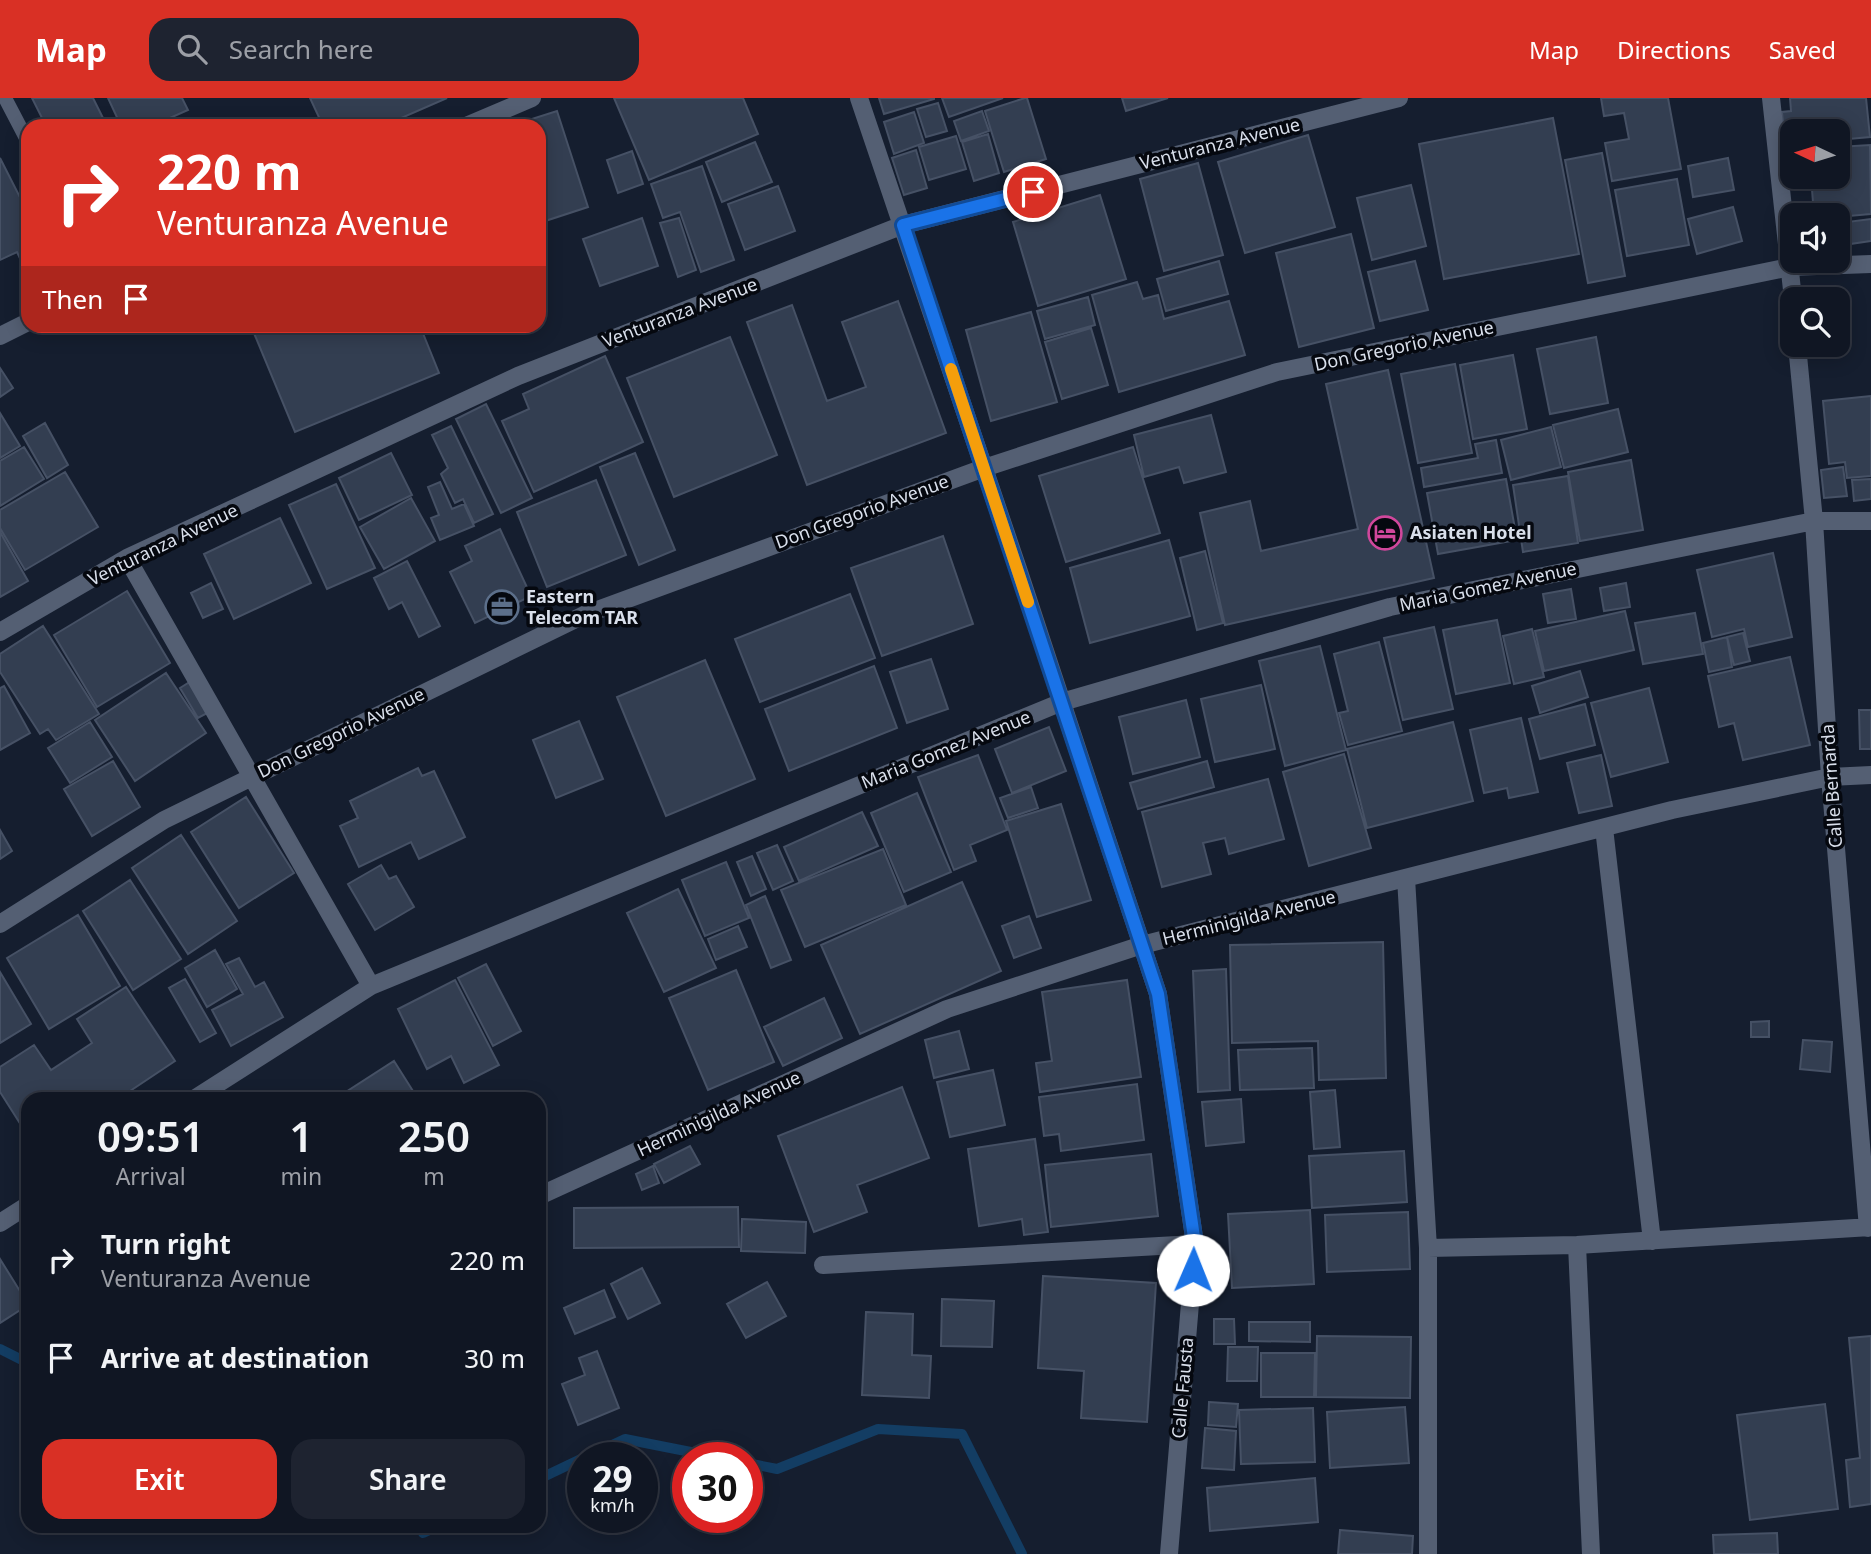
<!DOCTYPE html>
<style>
:root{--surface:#101623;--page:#1e2330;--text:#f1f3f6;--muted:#9c9fa6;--line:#303541;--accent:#d93025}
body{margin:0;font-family:"Noto Sans",sans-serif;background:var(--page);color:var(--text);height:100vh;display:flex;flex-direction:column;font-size:26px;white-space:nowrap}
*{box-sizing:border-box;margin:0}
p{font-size:23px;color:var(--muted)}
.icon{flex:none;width:38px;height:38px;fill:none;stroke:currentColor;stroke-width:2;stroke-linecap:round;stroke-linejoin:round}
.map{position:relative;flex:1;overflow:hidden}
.drawer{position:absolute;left:21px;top:994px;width:525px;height:441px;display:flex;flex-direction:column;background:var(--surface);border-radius:21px;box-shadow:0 4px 18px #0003,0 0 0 2px var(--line)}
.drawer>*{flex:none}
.hud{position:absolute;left:21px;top:21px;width:525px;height:214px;border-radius:21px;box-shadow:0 4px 18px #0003,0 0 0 2px var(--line);background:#d93025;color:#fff;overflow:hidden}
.needle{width:46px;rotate:274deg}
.buttons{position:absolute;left:1780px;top:21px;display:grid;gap:14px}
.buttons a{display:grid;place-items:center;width:70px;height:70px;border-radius:14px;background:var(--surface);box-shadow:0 4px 18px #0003,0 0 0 2px var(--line);font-size:35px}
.speed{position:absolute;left:567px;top:1344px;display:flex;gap:14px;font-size:35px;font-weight:700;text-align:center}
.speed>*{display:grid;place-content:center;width:91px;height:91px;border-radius:50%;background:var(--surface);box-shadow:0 4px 18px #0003,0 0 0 2px var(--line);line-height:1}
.speed small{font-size:18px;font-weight:400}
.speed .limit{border:10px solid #d22;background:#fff;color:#111}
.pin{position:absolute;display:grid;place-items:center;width:60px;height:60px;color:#fff;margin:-30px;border:4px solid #fff;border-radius:50%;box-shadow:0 2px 7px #0007}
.me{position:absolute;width:77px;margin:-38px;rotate:1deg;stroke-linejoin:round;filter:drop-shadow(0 0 5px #0008)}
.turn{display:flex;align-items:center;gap:24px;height:147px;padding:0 21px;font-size:32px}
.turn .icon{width:91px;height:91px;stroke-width:2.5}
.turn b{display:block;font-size:49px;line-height:60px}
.then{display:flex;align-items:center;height:66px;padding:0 21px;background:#0003;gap:14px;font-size:26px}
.eta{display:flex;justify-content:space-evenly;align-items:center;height:119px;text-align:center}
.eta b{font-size:42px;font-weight:600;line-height:49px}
.cta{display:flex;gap:14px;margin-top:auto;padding:14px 21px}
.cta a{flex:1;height:80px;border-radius:21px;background:var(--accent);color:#fff;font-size:28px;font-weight:600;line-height:80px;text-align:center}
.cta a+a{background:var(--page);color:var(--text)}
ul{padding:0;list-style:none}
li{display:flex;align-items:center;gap:21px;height:98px;padding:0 21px}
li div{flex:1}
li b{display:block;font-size:26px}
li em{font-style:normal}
header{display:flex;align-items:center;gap:42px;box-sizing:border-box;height:98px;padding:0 35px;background:var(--accent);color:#fff}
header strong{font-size:33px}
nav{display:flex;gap:38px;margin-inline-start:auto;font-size:24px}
.search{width:490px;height:63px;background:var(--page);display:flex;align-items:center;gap:18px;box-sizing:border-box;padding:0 24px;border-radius:21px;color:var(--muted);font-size:26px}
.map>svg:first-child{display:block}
</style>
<header>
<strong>Map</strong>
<div class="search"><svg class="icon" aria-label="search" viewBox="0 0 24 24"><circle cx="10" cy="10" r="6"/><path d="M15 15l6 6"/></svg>Search here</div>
<nav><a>Map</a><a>Directions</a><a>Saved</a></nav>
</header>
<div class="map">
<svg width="1871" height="1456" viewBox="0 0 1871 1456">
<rect width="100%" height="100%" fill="#151e2f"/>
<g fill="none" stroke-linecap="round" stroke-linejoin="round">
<path stroke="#133d63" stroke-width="10" d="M0,1251L28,1265
M584,1360L625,1341L721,1360
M747,1365L777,1371L878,1331L962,1336L1022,1456
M539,1381L583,1360
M420,1428L423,1435L438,1428"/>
</g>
<path fill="#333e51" stroke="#465165" stroke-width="2" d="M32,0H93L107,28H46Z
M108,0H182L188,12L152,28H121Z
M310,0H447L383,28H323Z
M614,0H743L758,36L649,82Z
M879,0H934V1L884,16Z
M942,0H1003L949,19Z
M1025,0H1027L1046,61L1004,74L985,13Z
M1122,0H1168L1126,13Z
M1601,0H1668L1681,71L1612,83L1605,45L1629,41L1624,15L1604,18Z
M1790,0H1866L1870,39L1838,42V33H1792V46H1785L1782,14L1791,13Z
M938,5L947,33L926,39L917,11Z
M557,13L588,109L539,125V28H510Z
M982,13L989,33L961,43L954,23Z
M914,14L924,45L894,56L884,24Z
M1553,20L1579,156L1444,181L1419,46Z
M988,36L999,75L974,83L962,44Z
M1308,37L1335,129L1245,155L1218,64Z
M956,38L966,71L929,82L919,49Z
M755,44L772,84L722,104L706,64Z
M1870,47L1871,116L1838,119V117H1814L1811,79H1838V49Z
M916,52L927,90L904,97L892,60Z
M632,53L643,86L618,95L607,62Z
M1602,55L1625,178L1588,185L1565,62Z
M0,60L28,115V167L24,169L17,154L0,162Z
M1728,60L1734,92L1693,99L1688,68Z
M1198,65L1223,157L1164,173L1140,81Z
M702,68L734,162L701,174L680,114L663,120L651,86Z
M1677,81L1689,147L1627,158L1615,92Z
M1411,87L1426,148L1372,162L1357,100Z
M778,88L795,133L745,152L728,106Z
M1100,97L1126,181L1038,208L1013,124Z
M1733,109L1742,143L1697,156L1688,121Z
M642,120L658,168L600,188L583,141Z
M679,120L696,172L678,179L660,125Z
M1871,121V143L1850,146L1847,124Z
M1351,136L1374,230L1299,249L1276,155Z
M1219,163L1228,196L1166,213L1157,181Z
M1415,163L1428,212L1380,223L1368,174Z
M1137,184L1143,201L1158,197L1164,221L1229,203L1245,257L1119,294L1092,197Z
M1088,199L1095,227L1045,241L1037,213Z
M898,203L946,335L807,387L747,224L792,207L827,303L866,289L842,224Z
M1031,214L1057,304L991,323L966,232Z
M251,228H420L439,275L295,334Z
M1091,230L1108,287L1062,301L1045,244Z
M730,239L777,357L674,399L627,280Z
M1596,239L1608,305L1550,316L1537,251Z
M1513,257L1527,331L1473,341L1460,267Z
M605,258L643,344L534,394L502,323L529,311L523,296Z
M1455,266L1472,355L1418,365L1401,276Z
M0,270L13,290L0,299Z
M1388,272L1434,480L1225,527L1200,415L1250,403L1261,453L1358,431L1326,286Z
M1871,298V378L1847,380L1845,364L1829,366L1823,303Z
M486,306L532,400L501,415L456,321Z
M1618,311L1628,354L1564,370L1553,327Z
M0,315L20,348L0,360Z
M1211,317L1226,374L1184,385L1179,369L1144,379L1134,337Z
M45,325L68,367L47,380L23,338Z
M451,328L493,416L474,425L463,401L455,405L441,376L448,370L432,337Z
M1551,329L1561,369L1511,382L1501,342Z
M1496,342L1502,375L1424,389L1421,370L1478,360L1475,346Z
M24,349L44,381L0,408V363Z
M1133,349L1160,435L1066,464L1039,378Z
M391,355L412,397L359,422L339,380Z
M635,355L675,452L639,467L600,369Z
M1631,362L1643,432L1580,443L1568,374Z
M1843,369L1847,398L1824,400L1821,372Z
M65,374L98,429L25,472L0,430V412Z
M1568,378L1578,445L1523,454L1513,387Z
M1506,381L1517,442L1438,456L1427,395Z
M1871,381V401L1854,403L1852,382Z
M596,382L626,457L547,489L517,414Z
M440,384L452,411L464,406L474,428L440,442L431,420L439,417L428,389Z
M336,386L375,470L327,491L289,407Z
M411,400L435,443L384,471L360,429Z
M280,420L311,485L234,521L204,456Z
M500,431L531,498L475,525L450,474L472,463L465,448Z
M0,434L28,483L0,499Z
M943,438L973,526L882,558L851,470Z
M1169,442L1190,518L1090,545L1070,470Z
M1205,453L1223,525L1197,532L1180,460Z
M1773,455L1792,539L1748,549L1744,531L1712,539L1697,472Z
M407,463L440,528L419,539L402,504L389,511L374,480Z
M211,485L223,511L203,520L191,495Z
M1626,485L1630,509L1604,513L1600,490Z
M1571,491L1576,521L1548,525L1543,496Z
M127,493L170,565L97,609L54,537Z
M850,496L875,560L760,604L735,541Z
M1625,513L1634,552L1544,573L1535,533Z
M1695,515L1703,556L1643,566L1635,525Z
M1497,522L1510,585L1456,596L1443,532Z
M43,528L99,616L56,642L48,631L40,636L0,574V556Z
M1434,529L1453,611L1403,622L1384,540Z
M1532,531L1544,579L1514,586L1503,538Z
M1743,535L1750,563L1734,567L1727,539Z
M1727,539L1732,569L1709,574L1703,545Z
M1379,544L1402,633L1348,647L1339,615L1348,613L1334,556Z
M1320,548L1346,652L1285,668L1259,563Z
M1790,559L1810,647L1743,662L1734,625L1719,629L1708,578Z
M931,561L948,611L907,625L890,574Z
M705,562L755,681L666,718L617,599Z
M874,568L897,630L789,673L765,611Z
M1580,573L1588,599L1540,615L1532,588Z
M166,575L206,635L135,683L95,622Z
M193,582L211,613L198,620L180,590Z
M1261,587L1275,651L1215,664L1201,601Z
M4,588L30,635L0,652V590Z
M1649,590L1668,664L1611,679L1591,605Z
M1186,602L1200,659L1133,676L1119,619Z
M1585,606L1595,647L1540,661L1529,621Z
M1859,612H1871V651H1860Z
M1521,620L1538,694L1509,700L1507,690L1484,695L1470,632Z
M579,623L603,681L556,700L533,642Z
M90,624L112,659L70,685L48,650Z
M1453,624L1473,703L1367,730L1347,651Z
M1049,629L1066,673L1012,695L995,651Z
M1344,656L1371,750L1309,768L1283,674Z
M978,657L1007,732L970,747L976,763L954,772L918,679Z
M1601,657L1612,708L1579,715L1567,665Z
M113,663L140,709L92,738L64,691Z
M1207,663L1214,689L1138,711L1130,685Z
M418,670L422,678L434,673L465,739L419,761L411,744L359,769L340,728L358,720L350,703Z
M1268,681L1284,741L1229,756L1225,740L1203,745L1211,776L1162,789L1142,714Z
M1031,689L1038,710L1008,720L1000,700Z
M917,695L951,774L904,794L871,715Z
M246,699L294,775L239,810L191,734Z
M1061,706L1091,802L1037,819L1006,723Z
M862,714L878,748L799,783L784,749Z
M0,732L12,753L0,761Z
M181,737L237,823L188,856L132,770Z
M777,747L793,783L773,792L757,755Z
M883,751L906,807L805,849L781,792Z
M752,758L766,791L751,798L737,764Z
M726,764L749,820L705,838L682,782Z
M381,767L389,781L396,778L414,809L375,832L348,786Z
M130,782L181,861L133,892L83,813Z
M962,784L1001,873L860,936L821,847Z
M678,791L716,870L664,894L627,815Z
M765,798L791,862L771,870L746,807Z
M78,817L120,888L49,931L7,860Z
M1029,818L1041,850L1014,860L1002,828Z
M738,828L747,849L716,862L708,841Z
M1383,844L1386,980L1319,982L1318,943L1232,945L1230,847Z
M215,852L237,891L207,909L185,870Z
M239,860L255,889L264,884L283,919L231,948L212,912L243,896L226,866Z
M486,866L521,933L493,948L458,880Z
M1226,871L1230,992L1198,994L1193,873Z
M736,872L774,964L708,992L669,900Z
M0,874L31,926L0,945Z
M185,881L216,935L200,944L169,890Z
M455,882L499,967L464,985L451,958L427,971L398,911Z
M1127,882L1141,979L1040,994L1036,965L1052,963L1042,894Z
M126,889L175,963L118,1001H28V1038L0,994V969L34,947L51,972L92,945L77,921Z
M824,900L842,940L783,968L764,929Z
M1769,923V939H1751V924Z
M959,933L969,971L934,980L925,942Z
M1803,942L1832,944L1830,974L1800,971Z
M1312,950L1314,990L1240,992L1238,952Z
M394,963L418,1001H335Z
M993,972L1005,1027L950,1039L937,984Z
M1137,986L1144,1042L1061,1053L1059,1036L1044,1038L1039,999Z
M902,989L929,1060L857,1087L867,1114L814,1134L778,1038Z
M1335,992L1340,1049L1314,1051L1310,994Z
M1241,1001L1244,1044L1206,1048L1202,1004Z
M1035,1041L1048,1134L1024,1137L1022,1121L979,1128L968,1051Z
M690,1048L700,1066L664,1085L654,1066Z
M1404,1053L1407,1104L1312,1110L1309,1058Z
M1151,1056L1158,1118L1051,1129L1045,1067Z
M653,1068L659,1085L642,1092L636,1076Z
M738,1109L739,1149L574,1150V1110Z
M1310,1112L1314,1186L1232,1190L1228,1116Z
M1408,1114L1410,1171L1327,1174L1325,1117Z
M742,1121L806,1124L805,1155L741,1153Z
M0,1161L28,1206V1207L0,1225Z
M642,1170L660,1205L628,1221L611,1186Z
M1043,1178L1156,1185L1147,1324L1081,1320L1084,1273L1038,1270Z
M767,1184L786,1218L746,1240L727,1206Z
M604,1192L615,1219L575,1236L564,1210Z
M942,1201L994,1203L992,1249L941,1248Z
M866,1214L913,1216L912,1257L931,1258L929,1300L862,1297Z
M1214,1221H1234L1235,1246H1214Z
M1249,1224H1310V1244L1249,1243Z
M1317,1238L1411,1239L1410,1300L1316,1299Z
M1871,1238V1406L1850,1409L1846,1362L1860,1360L1849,1240Z
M1228,1249H1258L1257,1283H1227Z
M597,1253L619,1310L578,1327L562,1286L585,1277L579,1260Z
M1261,1255H1315L1314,1299H1261Z
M1209,1304L1238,1306L1236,1329L1208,1327Z
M1825,1306L1838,1411L1750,1422L1737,1317Z
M1405,1309L1409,1365L1330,1370L1327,1314Z
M1313,1310L1315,1364L1241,1366L1239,1312Z
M1205,1330L1236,1333L1234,1372L1202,1370Z
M1315,1380L1318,1424L1210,1433L1207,1390Z
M1340,1432L1413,1438L1412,1456H1338Z
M1777,1435L1778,1456H1714L1713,1437Z"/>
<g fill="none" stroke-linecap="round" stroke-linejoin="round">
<path stroke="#545f73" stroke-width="14" d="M5,0L28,44"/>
<path stroke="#545f73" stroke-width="18" d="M859,0L1018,471L1158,896L1195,1146L1169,1456
M1771,0L1793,201
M466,28L532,0
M0,238L28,224
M1797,247L1814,423L1830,679L1868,1130
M127,460L371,888
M0,534L127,460L518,278L903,127L1399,0
M1604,730L1652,1143
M1406,780L1428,1150
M0,826L164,722L584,517L984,370L1277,274L1790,169L1871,166
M194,1001L371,888L1062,604L1390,509L1814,423H1871
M539,1098L947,911L1142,847L1672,712L1830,679L1871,677
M0,1125L28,1107
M1577,1147L1591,1456
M823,1167L1195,1146
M1428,1456V1150L1577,1147L1871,1129"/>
</g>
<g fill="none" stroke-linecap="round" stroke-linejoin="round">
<defs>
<path id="route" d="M1033,94L903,127L1158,896L1195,1146L1193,1172"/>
</defs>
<use href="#route" stroke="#114b97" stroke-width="18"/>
<use href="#route" stroke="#1a73e8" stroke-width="12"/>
<path stroke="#f59e0b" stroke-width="12" d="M951,271L1028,504"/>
</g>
<defs>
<symbol id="hotel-ring" viewBox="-11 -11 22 22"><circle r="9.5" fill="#05080f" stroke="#d1479c" stroke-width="1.5"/><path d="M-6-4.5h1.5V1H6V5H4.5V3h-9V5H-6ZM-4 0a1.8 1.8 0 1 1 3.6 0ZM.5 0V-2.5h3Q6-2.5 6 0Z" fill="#d1479c"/></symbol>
<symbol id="office-ring" viewBox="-11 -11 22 22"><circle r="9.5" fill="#05080f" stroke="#5c6f8a" stroke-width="1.5"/><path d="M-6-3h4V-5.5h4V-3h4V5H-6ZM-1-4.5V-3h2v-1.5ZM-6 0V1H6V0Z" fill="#5c6f8a"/></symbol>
</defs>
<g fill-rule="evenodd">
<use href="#hotel-ring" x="1366" y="416" width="38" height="38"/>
<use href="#office-ring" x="483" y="490" width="38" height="38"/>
</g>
<g text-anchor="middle" stroke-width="7" stroke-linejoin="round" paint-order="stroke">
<g font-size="18" fill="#d9dfeb" stroke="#05080f">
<text transform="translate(1220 46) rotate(-14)" y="6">Venturanza Avenue</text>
<text transform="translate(680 215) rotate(-21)" y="6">Venturanza Avenue</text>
<text transform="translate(1404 248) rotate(-12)" y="6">Don Gregorio Avenue</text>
<text transform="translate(862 414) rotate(-20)" y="6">Don Gregorio Avenue</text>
<text transform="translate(163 447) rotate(-26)" y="6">Venturanza Avenue</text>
<text transform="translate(1488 489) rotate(-12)" y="6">Maria Gomez Avenue</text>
<text transform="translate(341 635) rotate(-26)" y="6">Don Gregorio Avenue</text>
<text transform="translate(946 652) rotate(-22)" y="6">Maria Gomez Avenue</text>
<text transform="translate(1832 688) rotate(-94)" y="6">Calle Bernarda</text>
<text transform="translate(1249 820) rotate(-14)" y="6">Herminigilda Avenue</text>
<text transform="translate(719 1016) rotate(-25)" y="6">Herminigilda Avenue</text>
<text transform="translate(1183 1290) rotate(-85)" y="6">Calle Fausta</text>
</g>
<g font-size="18" font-weight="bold" fill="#d9dfeb" stroke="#05080f" text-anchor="start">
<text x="1410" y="441">Asiaten Hotel</text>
<text x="526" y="505">Eastern<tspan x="526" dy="21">Telecom TAR</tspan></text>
</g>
</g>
</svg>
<div class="buttons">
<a><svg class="needle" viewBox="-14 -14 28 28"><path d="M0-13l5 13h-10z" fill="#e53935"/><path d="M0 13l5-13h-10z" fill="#9c9fa6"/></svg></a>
<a><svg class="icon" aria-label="sound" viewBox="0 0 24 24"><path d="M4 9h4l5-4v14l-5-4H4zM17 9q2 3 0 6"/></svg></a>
<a><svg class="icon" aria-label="search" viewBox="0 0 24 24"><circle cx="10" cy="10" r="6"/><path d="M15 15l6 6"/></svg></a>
</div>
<div class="speed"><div>29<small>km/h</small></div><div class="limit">30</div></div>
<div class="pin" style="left:1033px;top:94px;background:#d93025"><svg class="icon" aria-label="arrive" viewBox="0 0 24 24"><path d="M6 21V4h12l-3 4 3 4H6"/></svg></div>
<svg class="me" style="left:1193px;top:1172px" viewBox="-20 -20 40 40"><circle r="19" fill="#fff"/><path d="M0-13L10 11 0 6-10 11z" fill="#1a73e8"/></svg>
<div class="hud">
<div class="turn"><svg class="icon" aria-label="right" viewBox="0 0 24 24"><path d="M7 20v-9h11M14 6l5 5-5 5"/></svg><div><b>220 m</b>Venturanza Avenue</div></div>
<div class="then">Then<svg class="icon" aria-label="arrive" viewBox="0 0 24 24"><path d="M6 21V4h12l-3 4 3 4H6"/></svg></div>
</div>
<section class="drawer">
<div class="eta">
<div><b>09:51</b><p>Arrival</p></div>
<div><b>1</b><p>min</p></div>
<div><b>250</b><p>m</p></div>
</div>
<ul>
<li><svg class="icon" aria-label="right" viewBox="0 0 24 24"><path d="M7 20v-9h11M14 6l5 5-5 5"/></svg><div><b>Turn right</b><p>Venturanza Avenue</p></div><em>220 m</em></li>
<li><svg class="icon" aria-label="arrive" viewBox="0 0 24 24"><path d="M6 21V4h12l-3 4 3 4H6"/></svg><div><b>Arrive at destination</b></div><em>30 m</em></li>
</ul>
<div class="cta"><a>Exit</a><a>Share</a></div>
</section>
</div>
